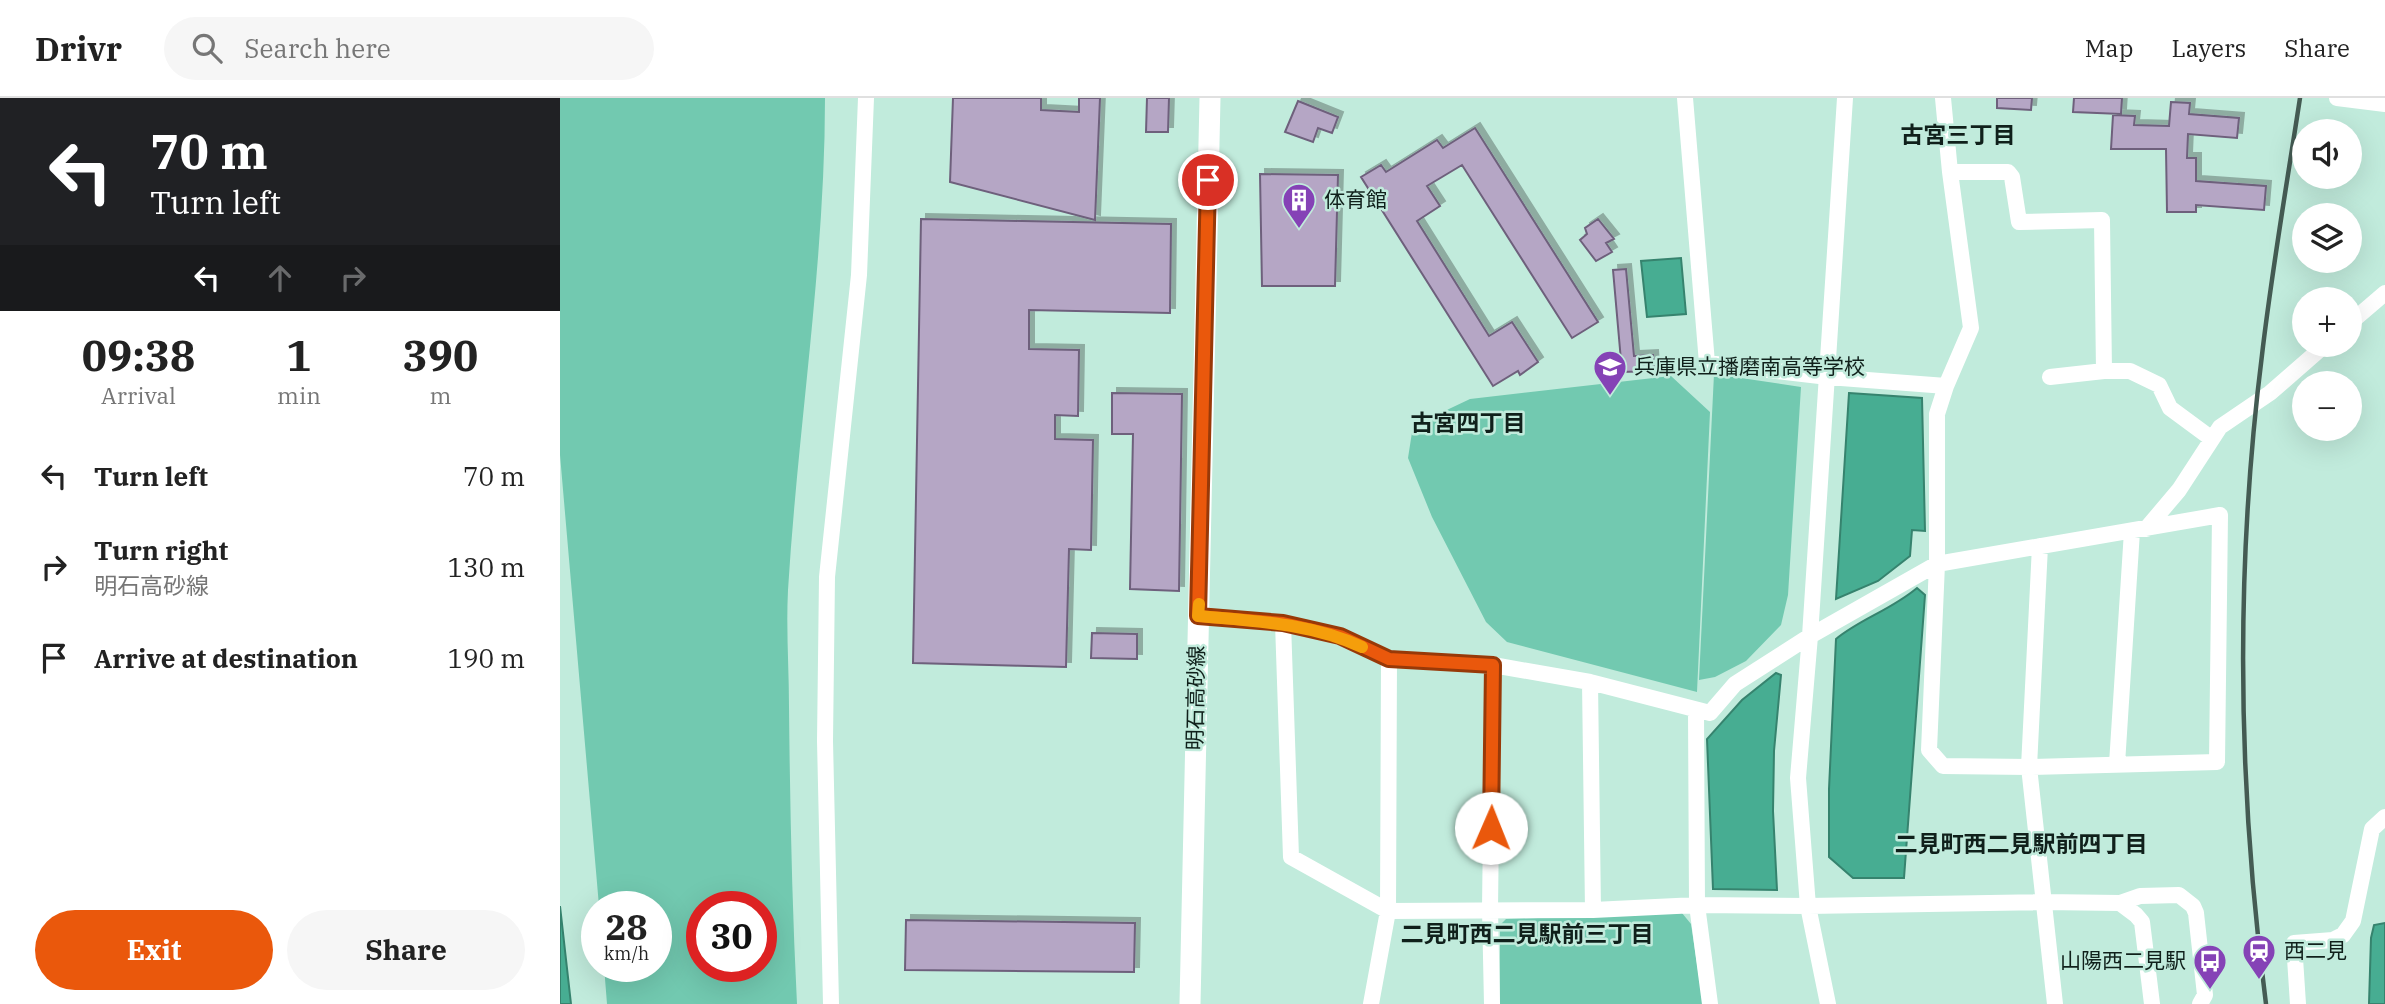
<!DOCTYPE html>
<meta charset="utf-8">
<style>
:root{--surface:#fff;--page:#f6f6f6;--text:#222;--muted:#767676;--line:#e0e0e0;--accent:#ea580c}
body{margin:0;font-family:"IBM Plex Serif","Noto Sans JP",serif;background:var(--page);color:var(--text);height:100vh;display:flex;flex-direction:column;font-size:26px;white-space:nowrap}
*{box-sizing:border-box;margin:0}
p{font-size:23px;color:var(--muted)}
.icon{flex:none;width:38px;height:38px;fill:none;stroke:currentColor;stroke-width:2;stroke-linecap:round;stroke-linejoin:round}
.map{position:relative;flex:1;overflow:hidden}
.side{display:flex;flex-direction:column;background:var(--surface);width:560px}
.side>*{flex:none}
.top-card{background:#202124;color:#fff;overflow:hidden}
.tools{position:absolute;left:1732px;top:21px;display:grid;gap:14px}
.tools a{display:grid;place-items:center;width:70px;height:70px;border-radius:50%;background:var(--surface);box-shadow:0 7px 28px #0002;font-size:35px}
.speed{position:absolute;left:21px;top:793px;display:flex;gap:14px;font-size:35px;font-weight:700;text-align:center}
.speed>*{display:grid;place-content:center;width:91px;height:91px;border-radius:50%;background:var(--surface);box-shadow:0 7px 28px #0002;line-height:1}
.speed small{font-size:18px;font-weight:400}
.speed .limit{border:10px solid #d22;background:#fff;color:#111}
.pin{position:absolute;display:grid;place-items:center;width:60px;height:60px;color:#fff;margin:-30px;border:4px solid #fff;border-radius:50%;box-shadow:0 2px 7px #0007}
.me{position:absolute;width:77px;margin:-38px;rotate:1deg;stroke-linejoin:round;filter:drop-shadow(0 0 5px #0008)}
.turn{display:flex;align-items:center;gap:24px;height:147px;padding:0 35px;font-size:32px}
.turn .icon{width:91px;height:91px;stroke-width:2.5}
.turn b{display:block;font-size:49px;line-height:60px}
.lanes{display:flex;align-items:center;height:66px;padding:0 35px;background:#0003;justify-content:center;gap:35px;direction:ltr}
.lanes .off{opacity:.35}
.eta{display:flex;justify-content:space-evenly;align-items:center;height:119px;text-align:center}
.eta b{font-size:42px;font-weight:800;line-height:49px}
.primary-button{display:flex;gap:14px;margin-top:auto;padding:14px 35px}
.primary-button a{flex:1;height:80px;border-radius:42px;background:var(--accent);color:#fff;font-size:28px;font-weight:800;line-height:80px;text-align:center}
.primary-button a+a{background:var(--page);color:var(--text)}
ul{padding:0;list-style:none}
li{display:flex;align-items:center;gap:21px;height:91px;padding:0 35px}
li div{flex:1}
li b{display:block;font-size:26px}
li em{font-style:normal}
header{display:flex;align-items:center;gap:42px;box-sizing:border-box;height:98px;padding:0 35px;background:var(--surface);border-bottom:2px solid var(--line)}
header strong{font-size:33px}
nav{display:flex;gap:38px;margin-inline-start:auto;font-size:24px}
.search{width:490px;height:63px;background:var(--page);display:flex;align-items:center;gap:18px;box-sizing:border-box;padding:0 24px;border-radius:38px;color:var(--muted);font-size:26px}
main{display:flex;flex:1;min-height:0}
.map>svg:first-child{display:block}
</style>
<header>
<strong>Drivr</strong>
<div class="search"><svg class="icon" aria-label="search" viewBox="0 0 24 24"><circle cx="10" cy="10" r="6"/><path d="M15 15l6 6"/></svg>Search here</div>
<nav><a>Map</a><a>Layers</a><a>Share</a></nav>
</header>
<main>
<section class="side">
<div class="top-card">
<div class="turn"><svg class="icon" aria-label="left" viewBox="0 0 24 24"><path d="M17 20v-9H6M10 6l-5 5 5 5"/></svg><div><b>70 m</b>Turn left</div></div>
<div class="lanes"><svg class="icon" aria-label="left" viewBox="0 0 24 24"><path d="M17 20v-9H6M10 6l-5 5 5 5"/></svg><svg class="icon off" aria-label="ahead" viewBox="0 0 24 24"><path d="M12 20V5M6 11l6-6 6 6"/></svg><svg class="icon off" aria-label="right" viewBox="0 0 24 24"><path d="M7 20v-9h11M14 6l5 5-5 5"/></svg></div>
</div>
<div class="eta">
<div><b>09:38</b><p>Arrival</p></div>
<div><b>1</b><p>min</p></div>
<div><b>390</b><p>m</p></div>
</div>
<ul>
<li><svg class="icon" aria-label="left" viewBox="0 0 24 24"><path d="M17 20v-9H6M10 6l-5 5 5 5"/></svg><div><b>Turn left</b></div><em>70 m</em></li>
<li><svg class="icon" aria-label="right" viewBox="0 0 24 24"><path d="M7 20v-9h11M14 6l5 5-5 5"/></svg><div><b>Turn right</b><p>明石高砂線</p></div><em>130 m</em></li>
<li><svg class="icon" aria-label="arrive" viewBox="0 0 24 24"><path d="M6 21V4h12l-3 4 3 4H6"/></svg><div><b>Arrive at destination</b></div><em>190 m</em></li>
</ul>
<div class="primary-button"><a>Exit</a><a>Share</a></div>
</section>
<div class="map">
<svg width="1825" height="906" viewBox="0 0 1825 906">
<defs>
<filter id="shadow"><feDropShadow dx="5" dy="-5" stdDeviation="0" flood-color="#0004"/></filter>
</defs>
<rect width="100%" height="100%" fill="#c1ebdc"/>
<path fill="#72c9b0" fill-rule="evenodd" d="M0,0H265C265,164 238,328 228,492C226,531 229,570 229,609C230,708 232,807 237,906H47L44,868H96V808H39L0,357ZM201,808V868H142V808Z
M1154,276L1241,289L1228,497L1221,527L1186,563L1155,579L1139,582Z
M1111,278L1150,314L1137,594L947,544L926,524L872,419L848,360L853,328L910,301Z
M1122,815L1131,826L1143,906H940V827L946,821Z"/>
<path fill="#47ad92" stroke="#36836e" stroke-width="2" d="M1121,160L1126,216L1087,219L1081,163Z
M1289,295L1362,300L1365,433L1352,432L1350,458L1318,483L1276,501Z
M1357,490L1365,497L1344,780H1293L1269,759V691L1276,541C1300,521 1331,512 1357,490Z
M1216,575L1221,577L1214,653L1213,713L1217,792L1153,791L1147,641L1182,602Z
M0,808L11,906H0Z
M1825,825V906H1809L1811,840L1814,827Z"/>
<path fill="#b5a6c5" stroke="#6e607c" stroke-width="2" filter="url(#shadow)" d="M393,0H481V12L519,14V0H540L535,122L390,84Z
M587,0H609L608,34H586Z
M1437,0H1472L1471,12L1437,10Z
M1514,0H1562L1561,16L1513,14Z
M738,3L778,19L772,35L758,30L753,44L725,34Z
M1611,4L1630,5L1629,16L1679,20L1677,40L1628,36L1627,60H1636V83L1706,88L1704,112L1636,107V114H1607L1606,51H1551L1553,17L1575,18L1574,27L1609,28Z
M915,30L1038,224L1012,240L902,67L867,88L880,108L857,123L929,238L952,224L978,264L960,277L958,273L933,288L801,79L821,67L826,74L877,42L883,50Z
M700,76L778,77L775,188H702Z
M361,121L611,126L610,215L469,212V251L519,252L518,318L495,317V341L533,342L531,452L509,451L506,569L353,565Z
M1038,121L1054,141L1046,145L1052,154L1036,163L1020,142L1027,136L1025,130Z
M1066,171L1074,258L1093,257L1094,273L1062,274L1053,172Z
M552,295L622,296L619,493L570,491L573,336H552Z
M532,535L577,536V561L531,560Z
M346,822L575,825L574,874L345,872Z"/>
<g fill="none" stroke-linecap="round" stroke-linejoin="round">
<path stroke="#fff" stroke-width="16" d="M1383,0L1390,74L1411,230L1386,288
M1777,0L1825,6
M1390,74H1448L1452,79L1459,124L1542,122L1544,273
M1790,225L1825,195
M1490,279L1544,273H1570L1599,287L1610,310L1652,341
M1586,431L1619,392L1660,329L1710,295L1765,247
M1480,448L1469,669L1495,906
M638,518L723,525L780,538L829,561L933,567L1030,584L1150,615L1175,586L1250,538L1377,466L1660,417L1657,664L1469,669L1383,668L1369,652L1377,466V316L1386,288L1268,279L1147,265L1125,0
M723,525L731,759L828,813L1033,812L1137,807L1248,808L1483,804L1560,805L1580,798L1619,797L1633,808L1636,815L1645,897L1640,906
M1030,584L1033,812
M1136,612L1137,807L1150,906
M1557,666L1572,433
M1560,805L1576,817L1582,824L1592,906
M271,906L265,643L267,479L299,177L306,0
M811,906L828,813L829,561
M932,906L930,811L933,567
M1268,906L1248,808L1238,680L1250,538L1285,0
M1738,906L1734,845L1773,842L1783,837L1793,823L1812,731L1825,719"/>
<path stroke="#fff" stroke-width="21" d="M630,906L650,0"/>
<path stroke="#445b53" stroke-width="4.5" d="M1706,906C1678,692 1675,471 1702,257C1712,171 1727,85 1740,0"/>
</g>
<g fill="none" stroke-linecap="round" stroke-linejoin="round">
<defs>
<path id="route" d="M648,82L638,518L723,525L780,538L829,561L933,567L931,730"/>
</defs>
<use href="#route" stroke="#983908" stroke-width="18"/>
<use href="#route" stroke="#ea580c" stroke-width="12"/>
<path stroke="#f59e0b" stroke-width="12" d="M639,506L638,518C694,523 751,525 802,549"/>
</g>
<defs>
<symbol id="building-pin" viewBox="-11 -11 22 30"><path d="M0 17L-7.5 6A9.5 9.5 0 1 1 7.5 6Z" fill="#8542b6" stroke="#c1ebdc"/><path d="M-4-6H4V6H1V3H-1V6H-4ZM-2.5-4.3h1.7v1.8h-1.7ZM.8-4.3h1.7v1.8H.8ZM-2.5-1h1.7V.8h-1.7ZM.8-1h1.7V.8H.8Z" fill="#fff"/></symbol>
<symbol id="school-pin" viewBox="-11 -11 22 30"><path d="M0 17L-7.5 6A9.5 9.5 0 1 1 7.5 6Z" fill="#8542b6" stroke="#c1ebdc"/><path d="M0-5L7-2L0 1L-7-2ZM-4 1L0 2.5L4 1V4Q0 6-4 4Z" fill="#fff"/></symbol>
<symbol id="station-pin" viewBox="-11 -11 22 30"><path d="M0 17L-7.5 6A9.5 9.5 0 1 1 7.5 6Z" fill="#8542b6" stroke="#c1ebdc"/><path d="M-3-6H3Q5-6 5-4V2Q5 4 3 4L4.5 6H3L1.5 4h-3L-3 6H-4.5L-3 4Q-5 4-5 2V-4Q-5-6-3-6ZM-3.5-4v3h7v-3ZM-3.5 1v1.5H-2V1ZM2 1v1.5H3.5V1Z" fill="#fff"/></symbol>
<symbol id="bus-pin" viewBox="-11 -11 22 30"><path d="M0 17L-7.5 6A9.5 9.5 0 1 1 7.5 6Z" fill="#8542b6" stroke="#c1ebdc"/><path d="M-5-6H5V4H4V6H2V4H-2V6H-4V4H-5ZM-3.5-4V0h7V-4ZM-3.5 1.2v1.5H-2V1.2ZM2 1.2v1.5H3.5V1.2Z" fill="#fff"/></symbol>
</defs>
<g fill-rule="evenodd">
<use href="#building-pin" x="720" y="83" width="38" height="52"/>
<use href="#school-pin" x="1031" y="250" width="38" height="52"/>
<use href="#station-pin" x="1680" y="834" width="38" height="52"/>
<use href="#bus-pin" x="1631" y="844" width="38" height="52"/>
</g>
<g text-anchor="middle" stroke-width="5" stroke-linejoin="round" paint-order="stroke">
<g font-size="21" fill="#10201b" stroke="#c1ebdc" text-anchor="start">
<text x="764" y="109">体育館</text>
<text x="1074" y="276">兵庫県立播磨南高等学校</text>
<text x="1724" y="860">西二見</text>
<text x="1626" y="870" text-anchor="end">山陽西二見駅</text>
</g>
<g font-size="21" fill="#10201b" stroke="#c1ebdc">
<text transform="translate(636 600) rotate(-89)" y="7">明石高砂線</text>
</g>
<g font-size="23" font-weight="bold" fill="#10201b" stroke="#c1ebdc">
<text x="1398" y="45">古宮三丁目</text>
<text x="908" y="333">古宮四丁目</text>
<text x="1461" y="754">二見町西二見駅前四丁目</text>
<text x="967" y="844">二見町西二見駅前三丁目</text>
</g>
</g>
</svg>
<div class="tools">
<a><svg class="icon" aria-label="sound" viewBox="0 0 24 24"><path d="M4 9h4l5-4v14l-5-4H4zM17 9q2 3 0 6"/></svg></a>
<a><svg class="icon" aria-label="layers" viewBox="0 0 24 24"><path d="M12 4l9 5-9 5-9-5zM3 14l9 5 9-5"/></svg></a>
<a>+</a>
<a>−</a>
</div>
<div class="speed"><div>28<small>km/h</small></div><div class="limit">30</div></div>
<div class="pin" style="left:648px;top:82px;background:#d93025"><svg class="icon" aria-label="arrive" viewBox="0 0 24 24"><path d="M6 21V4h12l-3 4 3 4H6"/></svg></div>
<svg class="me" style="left:931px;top:730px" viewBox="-20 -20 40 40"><circle r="19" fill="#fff"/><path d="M0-13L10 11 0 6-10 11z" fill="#ea580c"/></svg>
</div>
</main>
